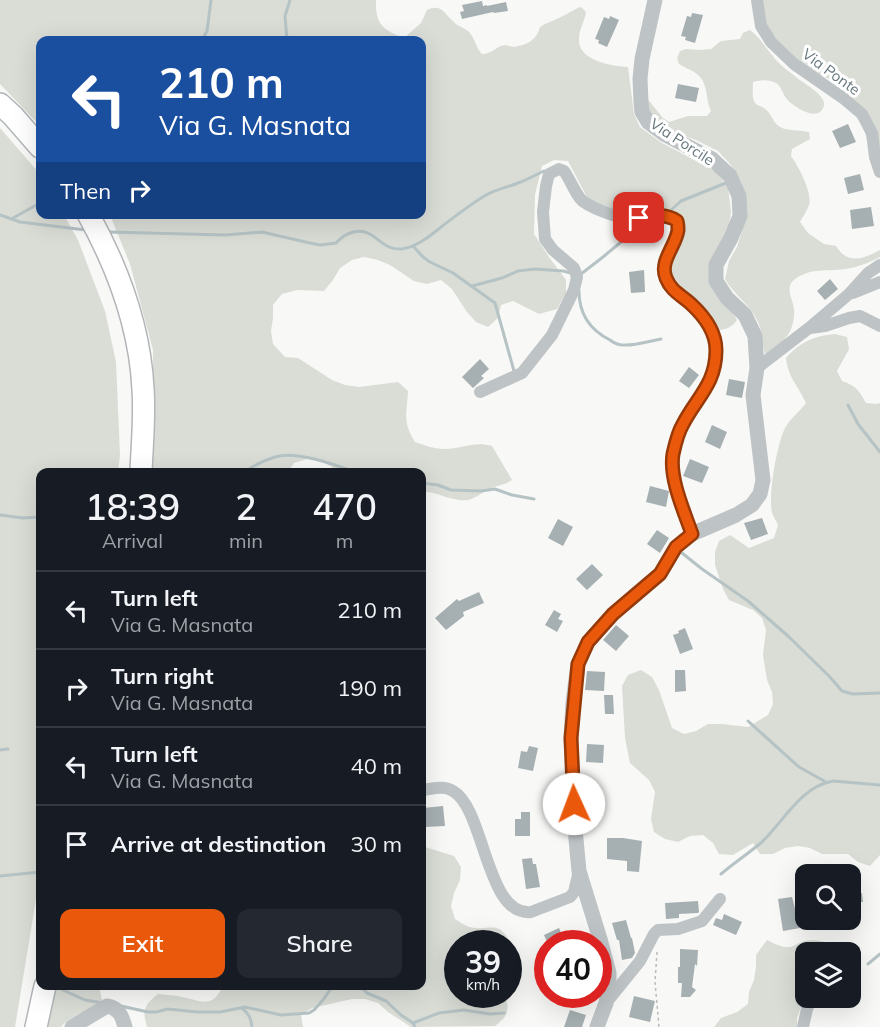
<!DOCTYPE html>
<style>
:root{--surface:#171b24;--page:#242831;--text:#f1f3f6;--muted:#9ea1a6;--line:#363941;--accent:#ea580c}
body{margin:0;font-family:Mulish,sans-serif;background:var(--page);color:var(--text);height:100vh;display:flex;flex-direction:column;font-size:22px;white-space:nowrap}
*{box-sizing:border-box;margin:0}
p{font-size:20px;color:var(--muted)}
.icon{flex:none;width:33px;height:33px;fill:none;stroke:currentColor;stroke-width:2;stroke-linecap:round;stroke-linejoin:round}
.map{position:relative;flex:1;overflow:hidden}
.side{position:absolute;left:36px;top:468px;width:390px;height:522px;display:flex;flex-direction:column;background:var(--surface);border-radius:12px;box-shadow:0 6px 24px #0002}
.side>*{flex:none}
.hud{position:absolute;left:36px;top:36px;width:390px;height:183px;border-radius:12px;box-shadow:0 6px 24px #0002;background:#1a4fa0;color:#fff;overflow:hidden}
.buttons{position:absolute;left:795px;top:864px;display:grid;gap:12px}
.buttons a{display:grid;place-items:center;width:66px;height:66px;border-radius:12px;background:var(--surface);box-shadow:0 6px 24px #0002;font-size:30px}
.speed{position:absolute;left:444px;top:930px;display:flex;gap:12px;font-size:30px;font-weight:700;text-align:center}
.speed>*{display:grid;place-content:center;width:78px;height:78px;border-radius:50%;background:var(--surface);box-shadow:0 6px 24px #0002;line-height:1}
.speed small{font-size:15px;font-weight:400}
.speed .limit{border:9px solid #d22;background:#fff;color:#111}
.pin{position:absolute;display:grid;place-items:center;width:51px;height:51px;color:#fff;margin:-26px;border-radius:12px;box-shadow:0 3px 9px #0006}
.me{position:absolute;width:66px;margin:-33px;rotate:358deg;stroke-linejoin:round;filter:drop-shadow(0 0 4px #0008)}
.turn{display:flex;align-items:center;gap:21px;height:126px;padding:0 24px;font-size:27px}
.turn .icon{width:78px;height:78px;stroke-width:2.5}
.turn b{display:block;font-size:42px;line-height:51px}
.then{display:flex;align-items:center;height:57px;padding:0 24px;background:#0003;gap:12px;font-size:22px}
.eta{display:flex;justify-content:space-evenly;align-items:center;height:102px;text-align:center}
.eta b{font-size:36px;font-weight:600;line-height:42px}
.cta{display:flex;gap:12px;margin-top:auto;padding:12px 24px}
.cta a{flex:1;height:69px;border-radius:12px;background:var(--accent);color:#fff;font-size:24px;font-weight:600;line-height:69px;text-align:center}
.cta a+a{background:var(--page);color:var(--text)}
ul{padding:0;list-style:none}
li{display:flex;align-items:center;gap:18px;height:78px;padding:0 24px;border-top:2px solid var(--line)}
li div{flex:1}
li b{display:block;font-size:22px}
li em{font-style:normal}
.map>svg:first-child{display:block}
</style>
<div class="map">
<svg width="880" height="1027" viewBox="0 0 880 1027">
<rect width="100%" height="100%" fill="#f8f8f6"/>
<path fill="#d9ddd6" d="M0,0H376C375,23 382,30 404,38L421,23L427,10C442,3 444,14 454,22C458,27 466,28 470,33C475,39 476,48 482,54C491,54 497,46 505,45C508,45 511,47 514,47C527,45 537,40 540,27C548,22 555,20 563,16C570,13 574,9 581,7L586,12C585,21 579,29 579,39C578,61 612,66 628,67L634,114L640,127L662,143L717,172L728,188L731,211L729,227L710,275L737,320C732,327 726,330 717,330L675,287L672,274V262L682,230L665,211L624,214L588,199L568,161L554,160L542,166L535,195L534,234L549,257L566,280V293L557,309L539,314L513,301L501,305L498,318L488,327L476,322L467,312L452,289L441,280L427,284L414,281L390,265L378,260L364,257L352,260L340,268L333,280L324,291L297,290L282,294L273,305V318L271,331L273,344L285,357L298,358L332,380L345,385L359,387L398,382L408,391C407,414 402,421 415,442C424,445 434,449 444,449C463,449 473,441 492,446L512,480C506,484 501,485 494,487C478,493 474,504 454,499C443,497 434,491 422,492V472H337L332,467L320,460L307,459L294,463L288,472H149L153,420V350L130,264L110,215L422,214V40H40V126L0,84Z
M760,0H880V168L873,158L856,104L834,81L808,70L765,28Z
M750,30C762,39 770,55 781,65C785,69 791,73 796,77C803,83 826,95 824,105C820,124 793,107 786,98C782,93 782,87 776,83C769,79 761,80 753,82C753,87 752,96 754,101C756,106 762,106 765,109C774,116 772,125 785,129C793,131 801,130 809,132L810,139L792,149L791,156C798,165 813,194 809,205C807,211 803,216 800,222L808,233L818,240L824,244L836,246C847,265 864,259 880,250V257C868,263 858,267 845,269C826,272 812,267 795,279C784,287 793,299 794,309C795,317 792,331 787,336C782,343 773,349 765,354L764,350C762,341 762,330 758,322C751,305 734,295 725,279L729,261L737,247L742,231L745,207L741,182L730,164L718,151L696,140L667,130L650,116L646,97L663,118L669,122L688,116H707L711,111C705,98 709,84 697,74C692,70 685,68 679,64L677,58L680,51L686,49L699,50L711,49L721,41L740,39L743,33Z
M0,128L40,174V214L64,215L78,240L105,311L116,362L120,455L118,472H40V875L15,1027H0Z
M835,334L847,337L849,349L837,371L842,381C856,386 859,390 866,403L877,404L880,403V855L870,866L858,862L848,854H822L810,848L798,846L785,848L773,854H760L753,843L733,855L719,854L713,843L703,835L690,836L678,842L665,839L654,832L651,819L655,792L649,780L630,763L625,738L622,686L628,675L641,670L652,677L659,690L672,728L684,734L696,731L708,724H722L748,727L768,715L773,704L772,692L767,680L763,655L766,630L762,618L753,610L729,600L723,589L715,565V552L719,541L730,535L749,548L774,538L778,525C776,521 773,516 772,512C768,495 777,444 785,428C790,419 799,412 806,403C798,385 788,378 786,358C800,342 814,336 835,334Z
M422,846L454,856L461,867L460,880L454,893L451,906L455,919C460,922 464,925 469,927C490,932 498,918 511,944L509,954L508,944H458V994L505,995C510,1011 508,1016 495,1026L411,1027L388,1012L378,1003L365,999H352L312,1008L301,1015L303,1027H147C142,1010 144,1005 158,994C166,995 174,995 182,997C202,1001 212,1009 223,986H422Z
M767,940C773,943 782,948 790,947C792,947 797,944 799,943C809,938 823,939 832,946L828,952H806L805,996L797,1018V1027H714L721,1018L737,1012L748,1004L749,992L754,980L756,967V955Z
M55,986H99L102,1000C94,1012 73,1012 61,1027H46Z"/>
<g fill="none" stroke-linecap="round" stroke-linejoin="round">
<path stroke="#b6c3c5" stroke-width="3" d="M202,40L207,31L211,0
M287,40L285,16L290,0
M669,212L681,201L726,183
M0,215L20,222L86,230
M13,218L40,203
M109,232L225,235L262,232L310,243L320,245L336,243C346,232 360,227 373,236C383,243 389,250 402,249C421,246 435,231 449,221C461,212 475,201 488,194C498,189 508,187 518,183C527,180 535,175 544,171
M413,246L423,257L430,262L453,273L495,303L514,371H516
M581,274L603,257L633,232L653,222
M472,286L502,278L518,271L535,269L563,271L571,273
M579,291C579,315 590,330 610,340C614,343 618,345 623,345C635,346 649,341 661,339
M848,405L858,424L880,452
M245,472C253,466 265,460 275,457C295,450 336,465 355,472
M422,483L438,485L451,490L481,491L495,489L512,495L534,499
M0,515L23,518L40,517
M682,553L702,569L748,601L788,636L829,676L842,691L853,694L880,693
M748,721L799,767L826,782
M0,750L8,749
M721,874C734,863 749,853 762,842C784,821 800,787 833,781L880,785
M0,876L40,872
M868,964L880,954
M61,986L63,990L85,1000L103,1003
M360,986L367,993L386,1001L401,1015L413,1023L415,1027
M121,1006L148,1012H156L168,1009L197,1012H220L245,1007L281,1015L309,1013L314,1010L323,1000L330,990L331,986
M242,1008C249,1014 251,1018 252,1027
M413,1023L439,1013L464,1010L490,1014L504,1013"/>
</g>
<path fill="#a6afb2" d="M482,1L483,6L487,5V6L506,2L508,11L494,13L493,12L462,19L460,12L464,11L462,5Z
M692,13L703,15L695,43L685,40L686,37L681,36L687,16L691,17Z
M610,16L619,20L607,47L598,43L599,40L595,39L604,17L609,19Z
M678,84L699,88L696,102L675,98Z
M848,124L856,142L840,148L832,131Z
M860,174L864,190L848,194L844,178Z
M871,207L874,226L852,229L850,210Z
M644,270L645,292L631,293L629,272Z
M830,279L838,289L825,300L817,291Z
M480,359L489,369L481,376L484,378L473,388L462,377Z
M689,367L699,375L689,388L679,381Z
M729,379L745,382L742,398L726,395Z
M712,425L727,432L720,449L705,442Z
M690,459L709,467L702,483L683,476Z
M650,486L669,491L666,507L646,502Z
M762,518L768,534L751,540L744,523Z
M558,519L573,527L563,546L548,538Z
M657,530L669,538L660,553L647,544Z
M592,564L603,575L587,590L576,579Z
M479,592L484,603L463,612L464,616L446,630L435,618L457,599L459,601Z
M554,610L561,614L558,619L563,621L557,632L545,625Z
M616,625L629,636L616,651L603,640Z
M685,628L693,649L680,654L673,635L679,633L678,631Z
M675,670H685L686,691L675,692Z
M587,671L605,672L604,691L585,690Z
M604,695H613L614,714H605Z
M587,744L604,745L603,763L586,762Z
M529,746L538,748L533,771L518,768L521,751L527,752Z
M443,806L445,826L425,827L423,808Z
M521,812H530V836H515V819H521Z
M607,838H623L642,841L639,872L627,871V861L607,859Z
M532,858L533,864H536L540,887L526,889L522,859Z
M862,893L863,902H859L861,915L850,916V895Z
M792,897L800,928L783,931L778,899Z
M698,901L699,912L698,913L679,914V918L666,919L665,903Z
M724,914L742,922L736,935L713,925L716,918L722,920Z
M626,920L631,938H632L635,953L632,958L622,960L619,940H617L612,923Z
M559,928L566,944H548L544,935Z
M680,949L698,950L697,966L695,964L692,987L696,990L690,997H681L682,983H678V967H680Z
M634,996L655,1001L650,1022L629,1017Z
M570,1010L586,1015L582,1027H564Z"/>
<g fill="none" stroke-linecap="round" stroke-linejoin="round">
<defs>
<path id="motorway" d="M0,104L13,116L40,147
M88,214C118,268 140,328 143,389C145,417 142,445 141,472
M36,1027L45,986"/>
</defs>
<use href="#motorway" stroke="#b2b6b9" stroke-width="24"/>
<path stroke="#b8bcbe" stroke-width="1.5" stroke-dasharray="3 3" stroke-linecap="butt" d="M657,952L655,982L659,1027"/>
<path stroke="#bec3c5" stroke-width="12" d="M757,0L761,26L771,42L794,64L843,98L862,114L872,133L875,157L880,172
M853,293L880,282
M810,328L825,326L849,318L860,316L880,326
M757,368L809,328L849,294L868,273L880,265
M480,392L522,373L552,335L574,290L577,277L574,268L553,250L545,239L543,212L546,186L549,174L559,169L564,171C570,179 577,198 584,202C594,209 616,217 628,219C646,222 659,209 677,221C678,224 678,227 678,230C676,246 659,261 666,278C671,291 681,295 691,304C704,316 716,331 716,350C716,384 697,397 683,424C678,432 674,445 673,454C669,478 685,511 692,534
M422,790C432,789 444,785 453,791C485,809 486,917 531,912L570,897L574,892L579,871
M842,952L844,951
M606,1003L640,961L654,934L658,930L678,929L702,921L720,899
M803,1027L807,1009L812,998"/>
<path stroke="#bec3c5" stroke-width="15" d="M72,1027L107,1006C119,1008 122,1016 125,1027
M597,1027L606,1003L609,987V973L600,939L579,871L574,818L571,738L573,702L578,664L588,642L613,614L660,574L676,547L692,534L736,515L752,505L760,494L763,480L753,395L757,368L755,336L745,315L727,298L716,281V265L731,238L740,216L739,196L730,176L712,159L664,134L648,122L642,112L641,102L640,79L642,59L655,0"/>
<use href="#motorway" stroke="#fff" stroke-width="21"/>
</g>
<g fill="none" stroke-linecap="round" stroke-linejoin="round">
<defs>
<path id="route" d="M574,804L571,738L578,664L588,642L613,614L660,574L676,547L692,534C684,511 669,478 673,454C675,445 678,432 683,424C697,397 716,384 716,350C716,331 704,316 691,304C681,295 671,291 666,278C659,261 676,246 678,230C678,227 678,224 677,221C665,213 654,216 639,218"/>
</defs>
<use href="#route" stroke="#983908" stroke-width="15"/>
<use href="#route" stroke="#ea580c" stroke-width="10"/>
</g>
<g text-anchor="middle" stroke-width="6" stroke-linejoin="round" paint-order="stroke">
<g font-size="15" fill="#66777e" stroke="#fff">
<text transform="translate(831 72) rotate(36)" y="5">Via Ponte</text>
<text transform="translate(682 142) rotate(33)" y="5">Via Porcile</text>
</g>
</g>
</svg>
<div class="buttons">
<a><svg class="icon" aria-label="search" viewBox="0 0 24 24"><circle cx="10" cy="10" r="6"/><path d="M15 15l6 6"/></svg></a>
<a><svg class="icon" aria-label="layers" viewBox="0 0 24 24"><path d="M12 4l9 5-9 5-9-5zM3 14l9 5 9-5"/></svg></a>
</div>
<div class="speed"><div>39<small>km/h</small></div><div class="limit">40</div></div>
<div class="pin" style="left:639px;top:218px;background:#d93025"><svg class="icon" aria-label="arrive" viewBox="0 0 24 24"><path d="M6 21V4h12l-3 4 3 4H6"/></svg></div>
<svg class="me" style="left:574px;top:804px" viewBox="-20 -20 40 40"><circle r="19" fill="#fff"/><path d="M0-13L10 11 0 6-10 11z" fill="#ea580c"/></svg>
<div class="hud">
<div class="turn"><svg class="icon" aria-label="left" viewBox="0 0 24 24"><path d="M17 20v-9H6M10 6l-5 5 5 5"/></svg><div><b>210 m</b>Via G. Masnata</div></div>
<div class="then">Then<svg class="icon" aria-label="right" viewBox="0 0 24 24"><path d="M7 20v-9h11M14 6l5 5-5 5"/></svg></div>
</div>
<section class="side">
<div class="eta">
<div><b>18:39</b><p>Arrival</p></div>
<div><b>2</b><p>min</p></div>
<div><b>470</b><p>m</p></div>
</div>
<ul>
<li><svg class="icon" aria-label="left" viewBox="0 0 24 24"><path d="M17 20v-9H6M10 6l-5 5 5 5"/></svg><div><b>Turn left</b><p>Via G. Masnata</p></div><em>210 m</em></li>
<li><svg class="icon" aria-label="right" viewBox="0 0 24 24"><path d="M7 20v-9h11M14 6l5 5-5 5"/></svg><div><b>Turn right</b><p>Via G. Masnata</p></div><em>190 m</em></li>
<li><svg class="icon" aria-label="left" viewBox="0 0 24 24"><path d="M17 20v-9H6M10 6l-5 5 5 5"/></svg><div><b>Turn left</b><p>Via G. Masnata</p></div><em>40 m</em></li>
<li><svg class="icon" aria-label="arrive" viewBox="0 0 24 24"><path d="M6 21V4h12l-3 4 3 4H6"/></svg><div><b>Arrive at destination</b></div><em>30 m</em></li>
</ul>
<div class="cta"><a>Exit</a><a>Share</a></div>
</section>
</div>
